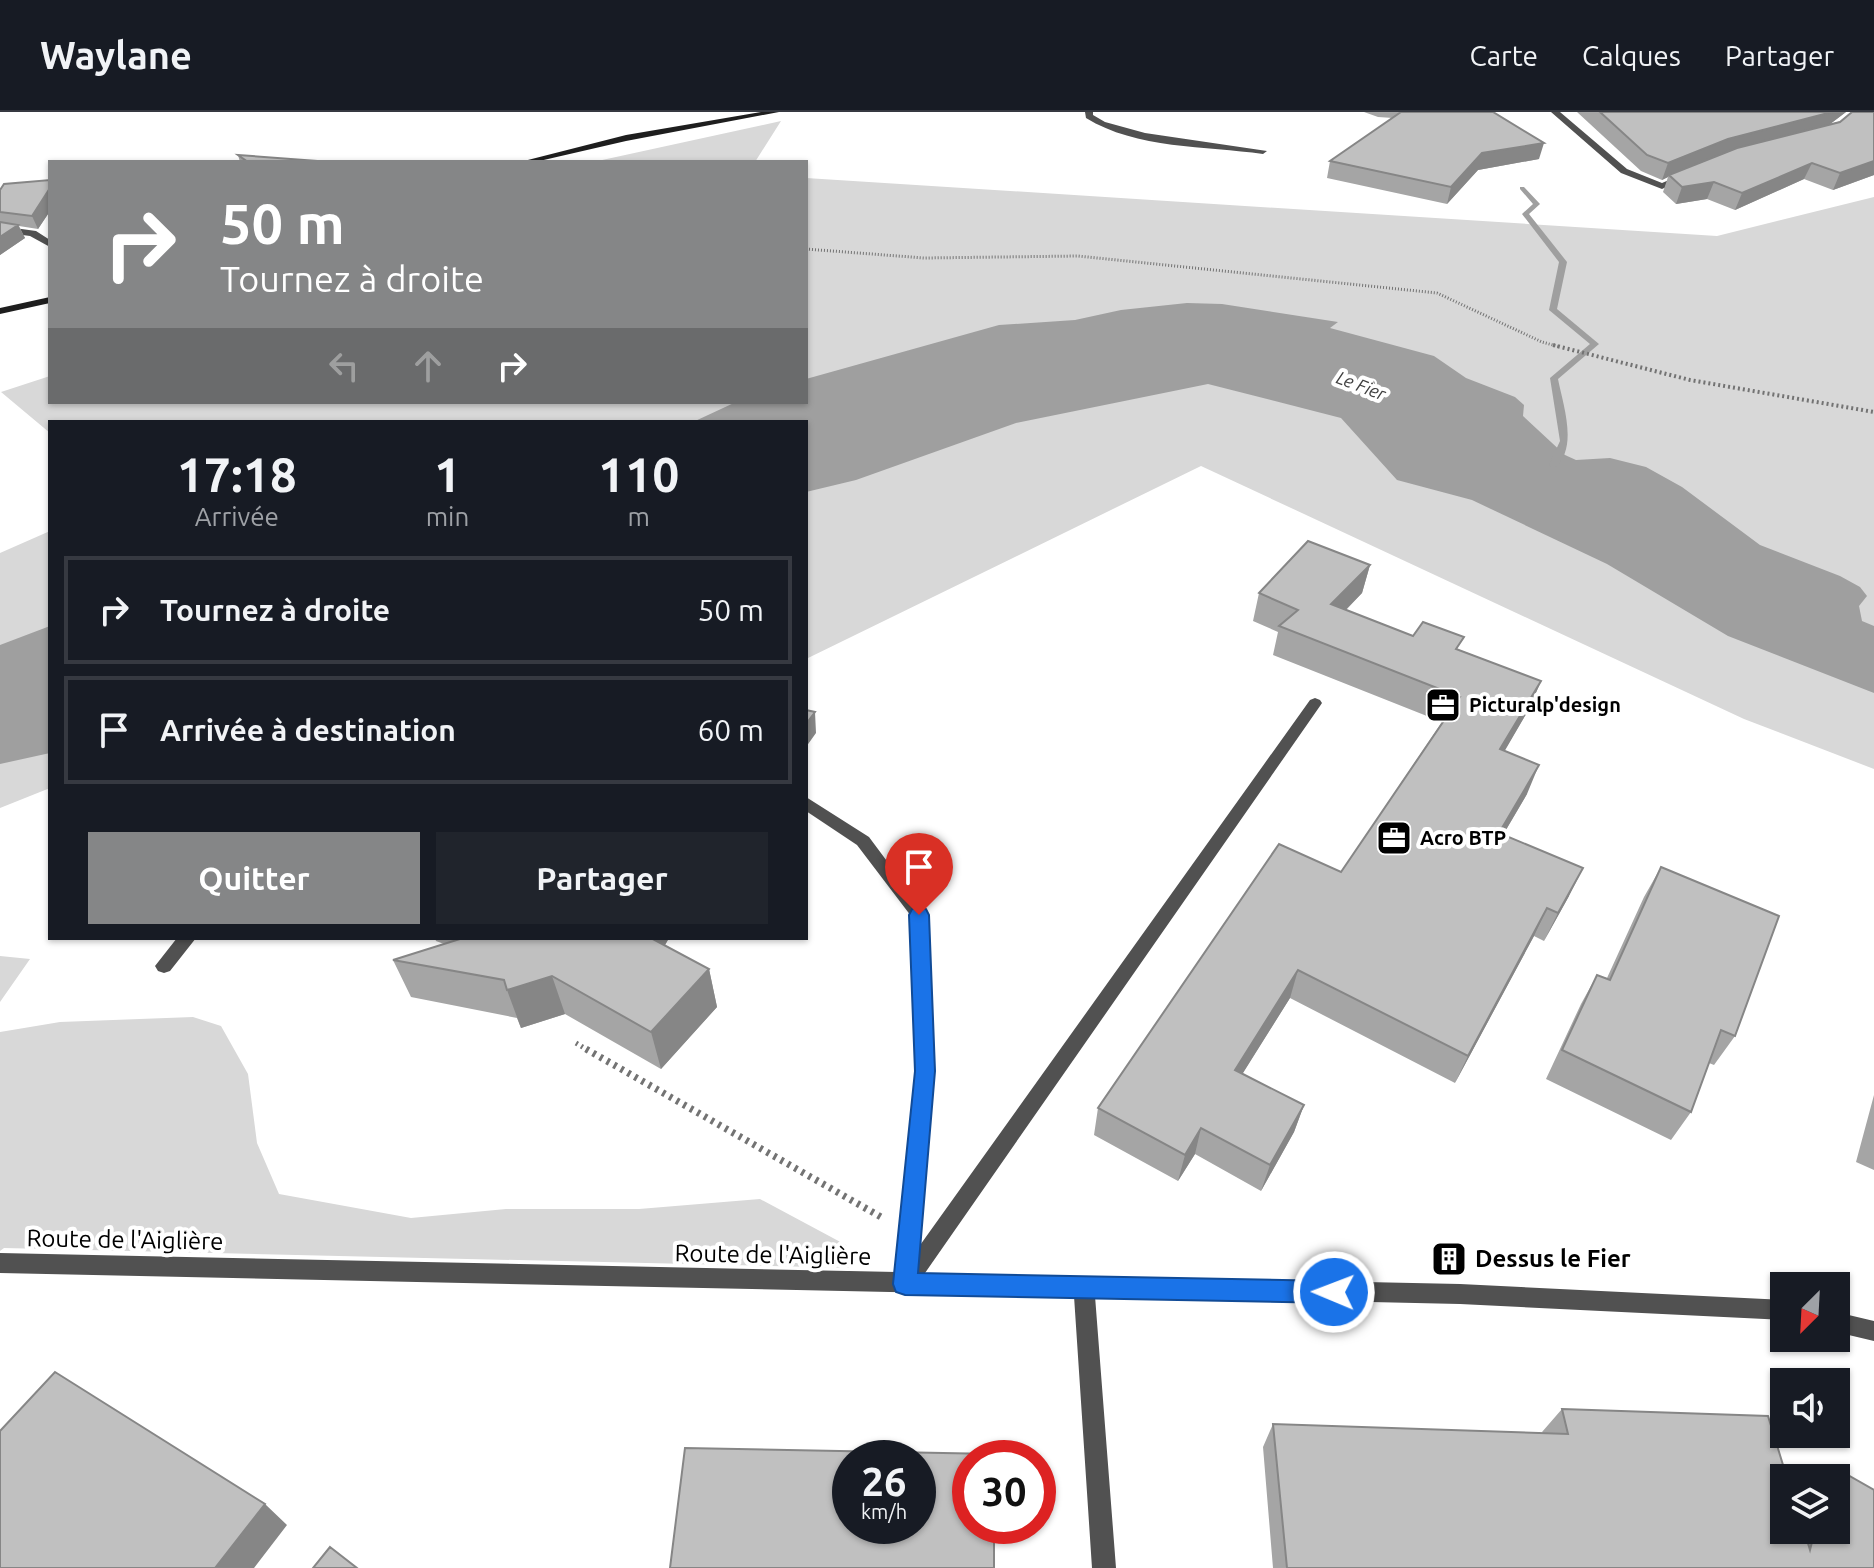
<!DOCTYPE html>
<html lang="fr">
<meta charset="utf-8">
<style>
:root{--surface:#171b24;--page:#20242c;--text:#f1f3f6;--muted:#9ea1a6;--line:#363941;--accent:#858687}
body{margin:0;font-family:Ubuntu,sans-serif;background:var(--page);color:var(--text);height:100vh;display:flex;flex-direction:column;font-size:30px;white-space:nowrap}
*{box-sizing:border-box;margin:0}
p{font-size:26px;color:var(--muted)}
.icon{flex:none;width:44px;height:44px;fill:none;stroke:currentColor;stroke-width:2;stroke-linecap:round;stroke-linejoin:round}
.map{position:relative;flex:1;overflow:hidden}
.details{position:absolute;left:48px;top:308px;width:760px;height:520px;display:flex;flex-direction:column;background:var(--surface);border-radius:0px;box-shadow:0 2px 6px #0004}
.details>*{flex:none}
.banner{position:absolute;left:48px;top:48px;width:760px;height:244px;border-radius:0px;box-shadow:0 2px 6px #0004;background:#858687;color:#fff;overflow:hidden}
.needle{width:52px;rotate:204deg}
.buttons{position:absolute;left:1770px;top:1160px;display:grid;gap:16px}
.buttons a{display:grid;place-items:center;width:80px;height:80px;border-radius:0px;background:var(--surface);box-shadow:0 2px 6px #0004;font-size:40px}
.speed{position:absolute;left:832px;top:1328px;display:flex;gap:16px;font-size:40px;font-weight:700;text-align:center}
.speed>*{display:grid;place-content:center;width:104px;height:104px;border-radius:50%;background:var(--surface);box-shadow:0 2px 6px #0004;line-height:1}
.speed small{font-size:20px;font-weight:400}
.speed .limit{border:12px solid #d22;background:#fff;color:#111}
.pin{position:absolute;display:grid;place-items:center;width:68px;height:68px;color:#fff;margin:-82px -34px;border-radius:50% 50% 50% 0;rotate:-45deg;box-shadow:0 0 8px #0007}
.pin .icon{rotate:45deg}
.me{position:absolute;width:88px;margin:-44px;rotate:271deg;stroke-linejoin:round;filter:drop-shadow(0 0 6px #0008)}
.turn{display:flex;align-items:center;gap:28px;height:168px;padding:0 40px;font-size:36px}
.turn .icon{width:104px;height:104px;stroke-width:2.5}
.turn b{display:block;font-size:56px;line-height:68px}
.lanes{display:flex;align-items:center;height:76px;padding:0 40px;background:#0003;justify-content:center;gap:40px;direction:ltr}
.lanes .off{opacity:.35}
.eta{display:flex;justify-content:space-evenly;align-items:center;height:136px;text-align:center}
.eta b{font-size:48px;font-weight:700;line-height:56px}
.primary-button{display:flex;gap:16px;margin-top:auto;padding:16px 40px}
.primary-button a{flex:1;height:92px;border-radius:0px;background:var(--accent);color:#fff;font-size:32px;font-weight:700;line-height:92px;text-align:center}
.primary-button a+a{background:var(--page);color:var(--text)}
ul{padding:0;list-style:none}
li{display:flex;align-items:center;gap:24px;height:108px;margin:0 16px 12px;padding:0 24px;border:4px solid var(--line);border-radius:0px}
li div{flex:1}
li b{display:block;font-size:30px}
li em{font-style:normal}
header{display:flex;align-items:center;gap:48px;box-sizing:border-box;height:112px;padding:0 40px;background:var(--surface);border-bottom:2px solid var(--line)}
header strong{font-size:38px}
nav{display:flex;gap:44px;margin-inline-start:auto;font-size:28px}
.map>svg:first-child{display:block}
</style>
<header>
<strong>Waylane</strong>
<nav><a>Carte</a><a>Calques</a><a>Partager</a></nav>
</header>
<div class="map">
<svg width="1874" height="1456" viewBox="0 0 1874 1456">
<rect width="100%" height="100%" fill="#fff"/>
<path fill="#d8d8d8" d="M781,9L755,50H593Z
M806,66L1717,124L1874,85V657L1744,607L1201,354L806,547V310H50V321L1,280L50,264V290H806Z
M50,419V676L0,696V441Z
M0,844L30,847L0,890Z
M193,905L221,914L248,962L257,1031L279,1082L411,1106L506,1097H639L760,1087L846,1133L855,1156L4,1136L0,1139V920L60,910Z"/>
<path fill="#9f9f9f" d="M1187,191L1222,192L1338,210L1330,216L1434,244L1466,266L1515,285L1524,293L1523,304L1565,343L1576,348L1610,346L1646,355L1682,375L1760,433L1840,464L1860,475L1867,484L1859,494L1862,509L1874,514V581L1728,524L1607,452L1472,388L1397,368L1341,306L1208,272L1016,311L856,368L806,380V310H693L736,290H806V267L999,213L1075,208L1121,198Z
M50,514V641L0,652V533Z"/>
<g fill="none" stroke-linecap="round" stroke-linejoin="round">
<path fill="#9f9f9f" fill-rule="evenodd" d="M1520,75H1524L1540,92L1529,102L1567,150L1557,197L1599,232L1558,267C1563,293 1579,337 1554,356L1549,353L1560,329L1550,266L1590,232L1549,198L1559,150L1522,102L1533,92L1520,77Z"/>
<path stroke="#737373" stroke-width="3" stroke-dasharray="1 2" stroke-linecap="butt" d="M806,137L924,146L1078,144L1437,181L1542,230L1560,235"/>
<path stroke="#737373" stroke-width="4" stroke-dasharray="2 3" stroke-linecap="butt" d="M1553,233L1690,268L1874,300"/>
<path stroke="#737373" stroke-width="5" stroke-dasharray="2 4" stroke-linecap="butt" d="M576,931L589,939"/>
<path stroke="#737373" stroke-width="7" stroke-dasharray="3 5" stroke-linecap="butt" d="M586,937L881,1105"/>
<path fill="#515151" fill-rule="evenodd" d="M1085,0H1093V3L1105,10L1145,21L1267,39L1263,42C1206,34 1136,37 1086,6Z
M1551,0H1560L1627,57L1662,71L1683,62L1687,65L1662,77L1621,61Z
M0,114L36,119L50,128V135L30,124L0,120Z
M1315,586L1320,588L1322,591L1320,594L925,1161L1460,1172L1784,1188V1208L1460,1192L1095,1184L1116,1456H1092L1074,1184L0,1161V1141L896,1160L916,959L911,804L857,733L806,699V685L869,725L927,803L934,959L918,1136L1310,588Z
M177,826H196L170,859L164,861L158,859L155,854Z
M1836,1200L1874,1209V1229L1836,1220Z"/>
<path fill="#1e1e1e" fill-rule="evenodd" d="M761,0H779L626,29L535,50H520L626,23Z
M50,185V191L0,202V196Z"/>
</g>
<path fill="#a5a5a5" d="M1364,0H1493L1539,47L1478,58L1447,92L1327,66L1330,49L1393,6L1378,5Z
M1577,0H1846L1830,12L1874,0V63L1833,78L1804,67L1735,98L1707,87L1676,92L1663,80L1668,65L1662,68L1641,59Z
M238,43L331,50H240Z
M50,68V99L38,117L19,114L25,126L0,143V78Z
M1370,453L1362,481L1346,498L1413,524L1460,538L1541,569L1529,597L1504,639L1527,682L1503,723L1569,784L1544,829L1534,824L1455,971L1290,886L1242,962L1304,993L1294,1020L1261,1079L1195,1042L1178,1069L1094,1023L1098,996L1341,760L1442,610L1273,543L1278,520L1253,509L1259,481Z
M1661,755L1735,924L1714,953L1709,951L1691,1000L1671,1028L1546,967L1581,892L1597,863L1607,866L1644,785Z
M435,826H669L665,833L709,857L717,895L661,957L565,902L521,916L517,906L411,885L393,848L444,832L436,829Z
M1874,983V1058L1856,1050Z
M1562,1297L1784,1418H1836V1366H1816L1832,1354L1874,1456H1273L1263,1335L1273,1312L1543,1321L1542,1320Z"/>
<path fill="#868686" d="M1832,0H1846L1825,16L1669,63L1668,65L1662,68L1668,51L1728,27Z
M1544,31L1539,47L1478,58L1447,92L1451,75L1482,41Z
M1874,49V63L1833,78L1840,61Z
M1812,51L1804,67L1735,98L1742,81Z
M1714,70L1707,87L1676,92L1682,75Z
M50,76V99L38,117L32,104Z
M18,113L25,126L0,143V125Z
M1370,453L1362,481L1324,520L1331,492Z
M1541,569L1529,597L1489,666L1500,637Z
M815,600L816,621L806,635V612Z
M1539,653L1527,682L1487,750L1499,721Z
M1583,756L1569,784L1544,829L1558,801Z
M1547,796L1534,824L1455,971L1468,944Z
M642,826H669L650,859Z
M709,857L717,895L661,957L651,920Z
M1298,858L1290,886L1228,985L1235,958Z
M552,864L565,902L521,916L507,878Z
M1304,993L1294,1020L1261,1079L1270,1053Z
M1201,1016L1195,1042L1178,1069L1185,1043Z
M265,1392L287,1413L254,1456H215Z"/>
<path fill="#c0c0c0" stroke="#868686" stroke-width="2" fill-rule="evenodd" d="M1401,0H1493L1544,31L1482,41L1451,75L1330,49Z
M1600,0H1832L1728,27L1668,51L1647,43Z
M1852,0H1874V49L1840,61L1812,51L1742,81L1714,70L1682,75L1669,63L1737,36L1840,10Z
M238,43L331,50H248Z
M50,68V76L32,104L0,100V78L4,72Z
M0,110L18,113L0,125Z
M1308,429L1370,453L1331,492L1413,524L1423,510L1464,525L1456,537L1541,569L1500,637L1539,653L1499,721L1583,756L1558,801L1547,796L1468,944L1298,858L1235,958L1304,993L1270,1053L1201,1016L1185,1043L1098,996L1279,732L1341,760L1460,585L1279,514L1298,498L1259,481Z
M806,598L815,600L806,612Z
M1661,755L1779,804L1735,924L1721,918L1691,1000L1562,938L1597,863L1610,868Z
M463,826H651L709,857L651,920L552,864L507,878L504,868L393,848Z
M55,1260L265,1392L215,1456H0V1319Z
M1562,1297L1768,1304L1787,1366H1784V1418H1804L1810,1438L1815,1418H1836V1366H1829L1832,1354L1874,1378V1456H1287L1273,1312L1568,1322Z
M685,1336L994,1342V1346H970V1414H994V1456H670ZM850,1346H918V1414H850Z
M330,1435L357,1456H313Z"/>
<path fill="#1a73e8" stroke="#114b97" stroke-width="2" d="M919,795L926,797L929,803L935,959L918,1161L1334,1169L1343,1172L1346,1180L1343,1188L1334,1191L905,1183L896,1180L893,1172L915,959L909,803L912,797Z"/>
<defs>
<symbol id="office-square" viewBox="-11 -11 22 22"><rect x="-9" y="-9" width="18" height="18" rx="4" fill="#000" stroke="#fff"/><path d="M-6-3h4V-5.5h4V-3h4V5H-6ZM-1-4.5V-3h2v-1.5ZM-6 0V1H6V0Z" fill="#fff"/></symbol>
<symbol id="building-square" viewBox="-11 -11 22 22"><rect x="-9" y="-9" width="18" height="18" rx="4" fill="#000" stroke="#fff"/><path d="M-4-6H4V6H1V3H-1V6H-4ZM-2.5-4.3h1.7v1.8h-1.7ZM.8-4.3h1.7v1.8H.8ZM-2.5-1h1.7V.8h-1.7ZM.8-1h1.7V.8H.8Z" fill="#fff"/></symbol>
</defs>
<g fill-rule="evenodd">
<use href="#office-square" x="1423" y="573" width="40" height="40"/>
<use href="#office-square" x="1374" y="706" width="40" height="40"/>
<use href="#building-square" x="1429" y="1127" width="40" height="40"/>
</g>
<g text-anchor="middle" stroke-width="8" stroke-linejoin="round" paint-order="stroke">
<g font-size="18" font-style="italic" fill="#404040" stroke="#fff">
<text transform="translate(1361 274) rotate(21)" y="6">Le Fier</text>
</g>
<g font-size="20" font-weight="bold" fill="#000" stroke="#fff" text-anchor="start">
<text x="1469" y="600">Picturalp'design</text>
<text x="1420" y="733">Acro BTP</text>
</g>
<g font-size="24" fill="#000" stroke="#fff">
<text transform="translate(125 1128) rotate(1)" y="8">Route de l'Aiglière</text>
<text transform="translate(773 1143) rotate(1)" y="8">Route de l'Aiglière</text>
</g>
<g font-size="24" font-weight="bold" fill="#000" stroke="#fff" text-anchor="start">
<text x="1475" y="1155">Dessus le Fier</text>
</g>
</g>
</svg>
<div class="buttons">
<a><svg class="needle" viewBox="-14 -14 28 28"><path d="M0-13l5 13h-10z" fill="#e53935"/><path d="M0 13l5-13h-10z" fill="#9ea1a6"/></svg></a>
<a><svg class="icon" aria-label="sound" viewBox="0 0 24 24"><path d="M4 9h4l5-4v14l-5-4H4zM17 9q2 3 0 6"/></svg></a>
<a><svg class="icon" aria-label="layers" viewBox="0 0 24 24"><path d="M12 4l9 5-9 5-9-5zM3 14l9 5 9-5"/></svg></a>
</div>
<div class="speed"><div>26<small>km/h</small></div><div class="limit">30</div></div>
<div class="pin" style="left:919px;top:803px;background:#d93025"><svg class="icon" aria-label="arrive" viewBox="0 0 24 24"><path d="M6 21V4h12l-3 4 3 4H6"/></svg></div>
<svg class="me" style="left:1334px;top:1180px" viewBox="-20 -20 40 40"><circle r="17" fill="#1a73e8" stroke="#fff" stroke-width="3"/><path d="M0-11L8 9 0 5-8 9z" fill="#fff"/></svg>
<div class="banner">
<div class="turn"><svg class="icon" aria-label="right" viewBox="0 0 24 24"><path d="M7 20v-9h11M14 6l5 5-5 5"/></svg><div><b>50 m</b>Tournez à droite</div></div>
<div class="lanes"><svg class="icon off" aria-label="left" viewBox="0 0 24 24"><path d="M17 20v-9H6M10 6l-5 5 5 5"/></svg><svg class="icon off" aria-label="ahead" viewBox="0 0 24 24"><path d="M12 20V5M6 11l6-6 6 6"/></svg><svg class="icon" aria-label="right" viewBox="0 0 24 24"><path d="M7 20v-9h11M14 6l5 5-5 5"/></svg></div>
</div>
<section class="details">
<div class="eta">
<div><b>17:18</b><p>Arrivée</p></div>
<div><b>1</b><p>min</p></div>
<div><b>110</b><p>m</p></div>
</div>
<ul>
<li><svg class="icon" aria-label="right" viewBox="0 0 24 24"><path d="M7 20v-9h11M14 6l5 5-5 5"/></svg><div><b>Tournez à droite</b></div><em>50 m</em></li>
<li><svg class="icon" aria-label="arrive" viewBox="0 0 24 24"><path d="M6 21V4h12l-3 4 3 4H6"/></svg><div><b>Arrivée à destination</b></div><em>60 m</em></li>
</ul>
<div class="primary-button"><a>Quitter</a><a>Partager</a></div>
</section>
</div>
